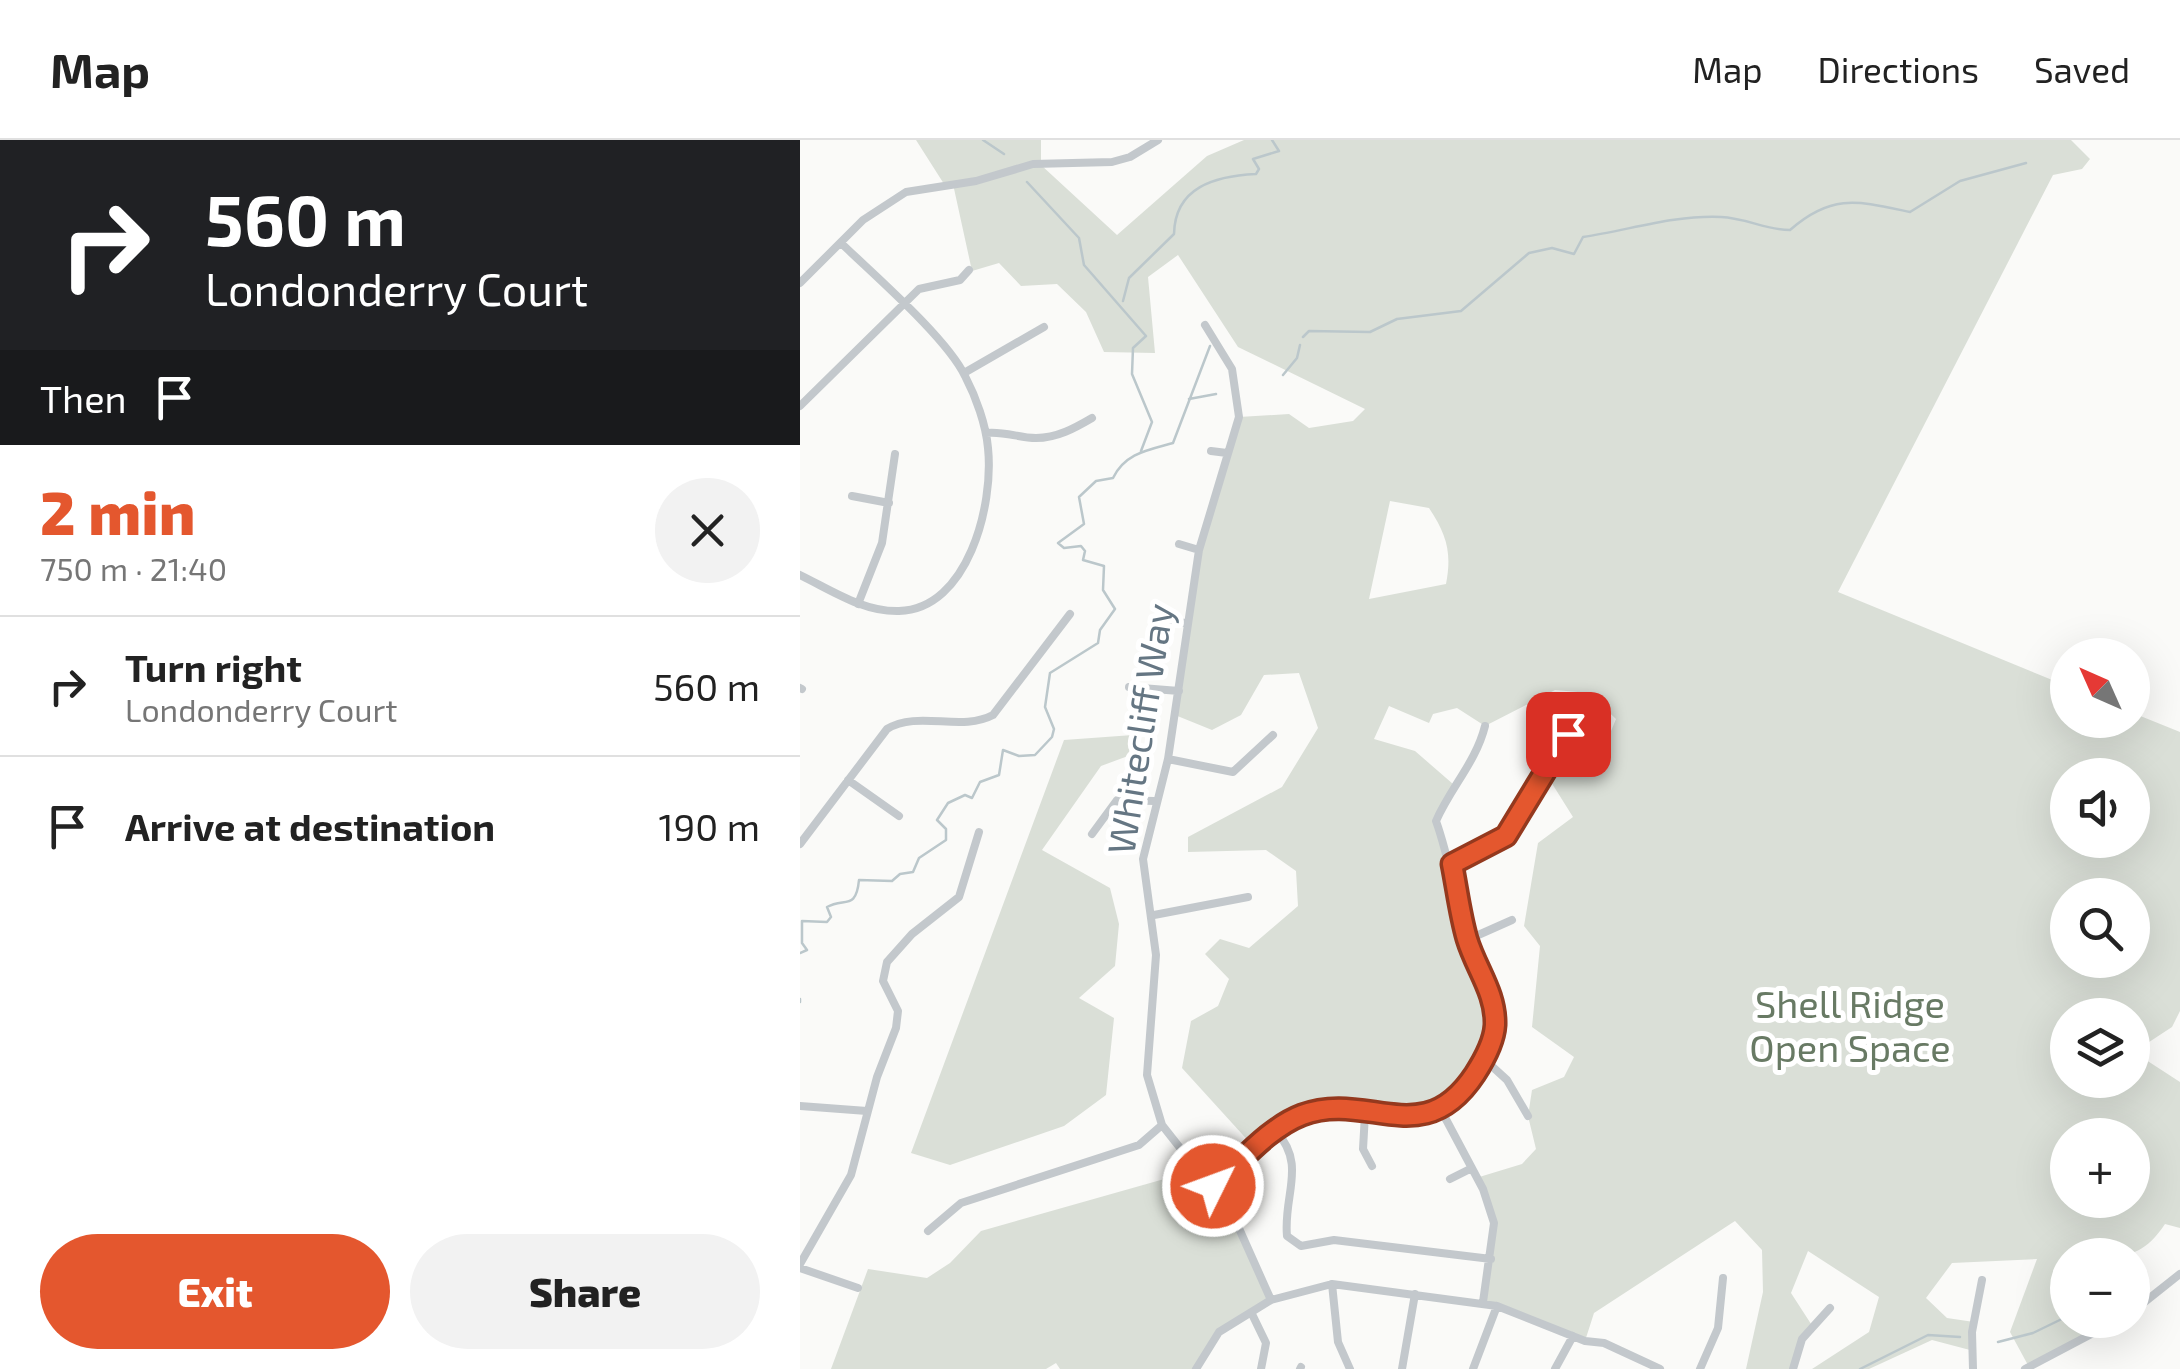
<!DOCTYPE html>
<meta charset="utf-8">
<style>
:root{--surface:#fff;--page:#f2f2f2;--text:#222;--muted:#767676;--line:#e0e0e0;--accent:#e4572e}
body{margin:0;font-family:"Exo 2",sans-serif;background:var(--page);color:var(--text);height:100vh;display:flex;flex-direction:column;font-size:38px;white-space:nowrap}
*{box-sizing:border-box;margin:0}
p{font-size:32px;color:var(--muted)}
.icon{flex:none;width:55px;height:55px;fill:none;stroke:currentColor;stroke-width:2;stroke-linecap:round;stroke-linejoin:round}
.map{position:relative;flex:1;overflow:hidden}
.panel{display:flex;flex-direction:column;background:var(--surface);width:800px}
.panel>*{flex:none}
.hud{background:#202124;color:#fff;overflow:hidden}
.needle{width:65px;rotate:315deg}
.fabs{position:absolute;left:1250px;top:498px;display:grid;gap:20px}
.fabs a{display:grid;place-items:center;width:100px;height:100px;border-radius:50%;background:var(--surface);box-shadow:0 10px 40px #0002;font-size:50px}
.pin{position:absolute;display:grid;place-items:center;width:85px;height:85px;color:#fff;margin:-42px;border-radius:20px;box-shadow:0 5px 15px #0006}
.me{position:absolute;width:110px;margin:-55px;rotate:48deg;stroke-linejoin:round;filter:drop-shadow(0 0 8px #0008)}
.turn{display:flex;align-items:center;gap:35px;height:210px;padding:0 40px;font-size:45px}
.turn .icon{width:130px;height:130px;stroke-width:2.5}
.turn b{display:block;font-size:70px;line-height:85px}
.then{display:flex;align-items:center;height:95px;padding:0 40px;background:#0003;gap:20px;font-size:38px}
.round{display:grid;place-items:center;flex:none;width:105px;height:105px;border-radius:52px;background:var(--page)}
.summary{display:flex;align-items:center;justify-content:space-between;height:170px;padding:0 40px}
h1{font-size:60px;font-weight:800;line-height:75px;color:var(--accent)}
.button{display:flex;gap:20px;margin-top:auto;padding:20px 40px}
.button a{flex:1;height:115px;border-radius:60px;background:var(--accent);color:#fff;font-size:40px;font-weight:800;line-height:115px;text-align:center}
.button a+a{background:var(--page);color:var(--text)}
ul{padding:0;list-style:none}
li{display:flex;align-items:center;gap:30px;height:140px;padding:0 40px;border-top:2px solid var(--line)}
li div{flex:1}
li b{display:block;font-size:38px}
li em{font-style:normal}
header{display:flex;align-items:center;gap:60px;box-sizing:border-box;height:140px;padding:0 50px;background:var(--surface);border-bottom:2px solid var(--line)}
header strong{font-size:48px}
nav{display:flex;gap:55px;margin-inline-start:auto;font-size:35px}
main{display:flex;flex:1;min-height:0}
.map>svg:first-child{display:block}
</style>
<header>
<strong>Map</strong>
<nav><a>Map</a><a>Directions</a><a>Saved</a></nav>
</header>
<main>
<section class="panel">
<div class="hud">
<div class="turn"><svg class="icon" aria-label="right" viewBox="0 0 24 24"><path d="M7 20v-9h11M14 6l5 5-5 5"/></svg><div><b>560 m</b>Londonderry Court</div></div>
<div class="then">Then<svg class="icon" aria-label="arrive" viewBox="0 0 24 24"><path d="M6 21V4h12l-3 4 3 4H6"/></svg></div>
</div>
<div class="summary"><div><h1>2 min</h1><p>750 m · 21:40</p></div><a class="round"><svg class="icon" aria-label="close" viewBox="0 0 24 24"><path d="M6 6l12 12M18 6L6 18"/></svg></a></div>
<ul>
<li><svg class="icon" aria-label="right" viewBox="0 0 24 24"><path d="M7 20v-9h11M14 6l5 5-5 5"/></svg><div><b>Turn right</b><p>Londonderry Court</p></div><em>560 m</em></li>
<li><svg class="icon" aria-label="arrive" viewBox="0 0 24 24"><path d="M6 21V4h12l-3 4 3 4H6"/></svg><div><b>Arrive at destination</b></div><em>190 m</em></li>
</ul>
<div class="button"><a>Exit</a><a>Share</a></div>
</section>
<div class="map">
<svg width="1380" height="1229" viewBox="0 0 1380 1229">
<rect width="100%" height="100%" fill="#fafaf8"/>
<path fill="#dadfd7" fill-rule="evenodd" d="M116,0H241V25L317,95L407,16L444,0H1271L1290,19L1282,29L1253,35L1038,452L1267,546L1268,580H1332L1333,573L1380,592V871L1372,887L1343,906V918L1380,942V1088L1365,1084C1337,1126 1314,1115 1268,1115V1180H1318L1229,1227L1210,1192L1237,1119L1152,1123L1126,1158L1147,1178L1174,1182L1170,1210L1132,1200L1069,1229H1012L1069,1192L1079,1157L1008,1111L991,1153L1013,1187L1002,1199L993,1229H946L963,1152L962,1110L935,1081L794,1173L785,1201L683,1162L694,1083L676,1038L722,1024L736,1009L728,976L732,950L764,937L774,917L732,887L740,806L724,786L738,703L773,677L746,634L769,594L809,596L816,579L789,553L755,550L685,586L657,568L633,574L629,583L589,566L574,599L615,611L653,644L636,682L667,800L692,860L695,888L684,919L667,946L641,970L615,978L613,971C536,973 520,949 452,1005L382,928L391,881L418,866L429,839L405,814L420,799L449,808L498,766L496,731L466,710L388,712V697L482,647L518,588L499,533L464,535L441,575L412,590L375,575L399,410L439,277L489,274L509,288L553,281L565,269L438,207L378,115L348,137L355,213L304,212L286,172L257,144L221,146L199,123L172,131L153,44H144ZM590,361L629,368C647,395 652,413 646,444L569,459ZM1268,635H1332V700H1268ZM1268,755H1332V820H1268ZM1268,875H1332V940H1268ZM1268,995H1332V1060H1268Z
M333,595L328,616L301,626L242,710L310,748L319,784L315,826L279,858L314,878L306,955L264,986L150,1025L111,1013L264,600Z
M396,1030L433,1075L471,1160L419,1192L396,1229H260L256,1223L246,1229H31L68,1129L127,1138L150,1123L181,1091Z"/>
<g fill="none" stroke-linecap="round" stroke-linejoin="round">
<path stroke="#bbc7cb" stroke-width="2.5" d="M183,0L204,14
M227,42L279,98L284,125L346,196L333,208L332,234L352,282L341,311
M323,161L329,138L374,94C375,47 415,36 456,34L459,29L453,19L479,11L472,0
M503,197L509,191L570,192L597,179L661,171L729,113L752,108L774,114L783,97C830,90 873,75 921,77C946,78 966,90 990,90C1032,53 1058,61 1110,72L1160,41L1226,23
M483,235L497,218L500,205
M389,259L416,254
M0,813L7,810L2,803V781L27,782L31,777L27,767C44,757 56,771 59,740L92,741L100,734L113,732L119,718L146,700V689L137,680L148,663L165,655L172,658L180,642L199,635L203,610L219,616L235,615L252,597L254,589L245,567L250,533L298,503L300,490L315,469L303,450L304,426L283,420L285,411L281,406L264,408L258,403L284,384L279,357L296,341L313,338C325,313 348,310 373,303L410,206
M0,859V862
M1198,1202L1233,1193L1268,1176
M1060,1229L1128,1195L1160,1197"/>
<path stroke="#c3c8cc" stroke-width="8" d="M0,143L63,80L106,52L176,41L233,24L312,22L330,17L358,0
M405,185L432,229L439,277L399,410L368,619L343,719L356,815L347,935L362,985L433,1075L471,1160
M164,233L244,187
M0,266L119,149L160,140L169,130
M186,293C205,291 219,298 236,298C257,298 275,288 292,278
M411,311L427,313
M52,356L89,363
M379,404L399,410
M0,435C31,450 63,472 99,471C168,469 194,365 188,308C186,285 176,257 165,236C147,198 73,134 41,103
M58,464L82,403L95,314
M357,479L385,483
M329,547L379,551
M0,548L2,549
M368,619L433,632L473,595
M48,640L99,676
M292,694L317,660L354,661
M0,704L87,589C118,570 161,592 193,575L270,474
M652,725L706,697L769,594
M354,775L448,757
M667,800L712,780
M684,919L707,940L728,976
M0,966L67,971
M641,970L683,1049L694,1083L683,1162
M565,974L563,1009L572,1026
M476,991C507,1025 483,1055 487,1096L501,1106L534,1100L691,1119
M650,1039L670,1029
M413,1046C440,1023 468,988 502,975C539,962 578,982 615,977C664,972 702,908 693,862C688,840 673,821 667,799C655,759 650,720 636,681C651,647 676,622 685,586
M128,1091L161,1063L339,1005L362,985
M0,1124L51,1035L77,937L96,888L98,871L83,841L87,822L112,794L159,757L179,692
M0,1128L58,1148
M532,1144L538,1202L550,1229
M451,1172L466,1203L461,1229
M1332,1172L1380,1134
M396,1229L419,1192L471,1160L532,1144L697,1166L785,1201L804,1203L860,1229
M500,1229L501,1227
M602,1229L615,1154
M673,1229L697,1166
M755,1229L773,1196
M900,1229L918,1188L923,1138
M993,1229L1002,1199L1030,1168
M1173,1229L1172,1192L1182,1140
M1225,1229L1318,1180"/>
</g>
<g fill="none" stroke-linecap="round" stroke-linejoin="round">
<defs>
<path id="route" d="M413,1046C440,1023 468,988 502,975C568,950 623,1013 675,934C684,920 694,902 695,885C696,853 676,829 667,799C660,775 657,749 652,724L706,696L768,594"/>
</defs>
<use href="#route" stroke="#94391e" stroke-width="25"/>
<use href="#route" stroke="#e4572e" stroke-width="18"/>
</g>
<g text-anchor="middle" stroke-width="10" stroke-linejoin="round" paint-order="stroke">
<g font-size="38" fill="#657683" stroke="#fff">
<text transform="translate(341 589) rotate(-81)" y="13">Whitecliff Way</text>
</g>
<g font-size="38" fill="#687a64" stroke="#fff">
<text x="1050" y="878">Shell Ridge<tspan x="1050" dy="44">Open Space</tspan></text>
</g>
</g>
</svg>
<div class="fabs">
<a><svg class="needle" viewBox="-14 -14 28 28"><path d="M0-13l5 13h-10z" fill="#e53935"/><path d="M0 13l5-13h-10z" fill="#767676"/></svg></a>
<a><svg class="icon" aria-label="sound" viewBox="0 0 24 24"><path d="M4 9h4l5-4v14l-5-4H4zM17 9q2 3 0 6"/></svg></a>
<a><svg class="icon" aria-label="search" viewBox="0 0 24 24"><circle cx="10" cy="10" r="6"/><path d="M15 15l6 6"/></svg></a>
<a><svg class="icon" aria-label="layers" viewBox="0 0 24 24"><path d="M12 4l9 5-9 5-9-5zM3 14l9 5 9-5"/></svg></a>
<a>+</a>
<a>−</a>
</div>
<div class="pin" style="left:768px;top:594px;background:#d93025"><svg class="icon" aria-label="arrive" viewBox="0 0 24 24"><path d="M6 21V4h12l-3 4 3 4H6"/></svg></div>
<svg class="me" style="left:413px;top:1046px" viewBox="-20 -20 40 40"><circle r="17" fill="#e4572e" stroke="#fff" stroke-width="3"/><path d="M0-11L8 9 0 5-8 9z" fill="#fff"/></svg>
</div>
</main>
